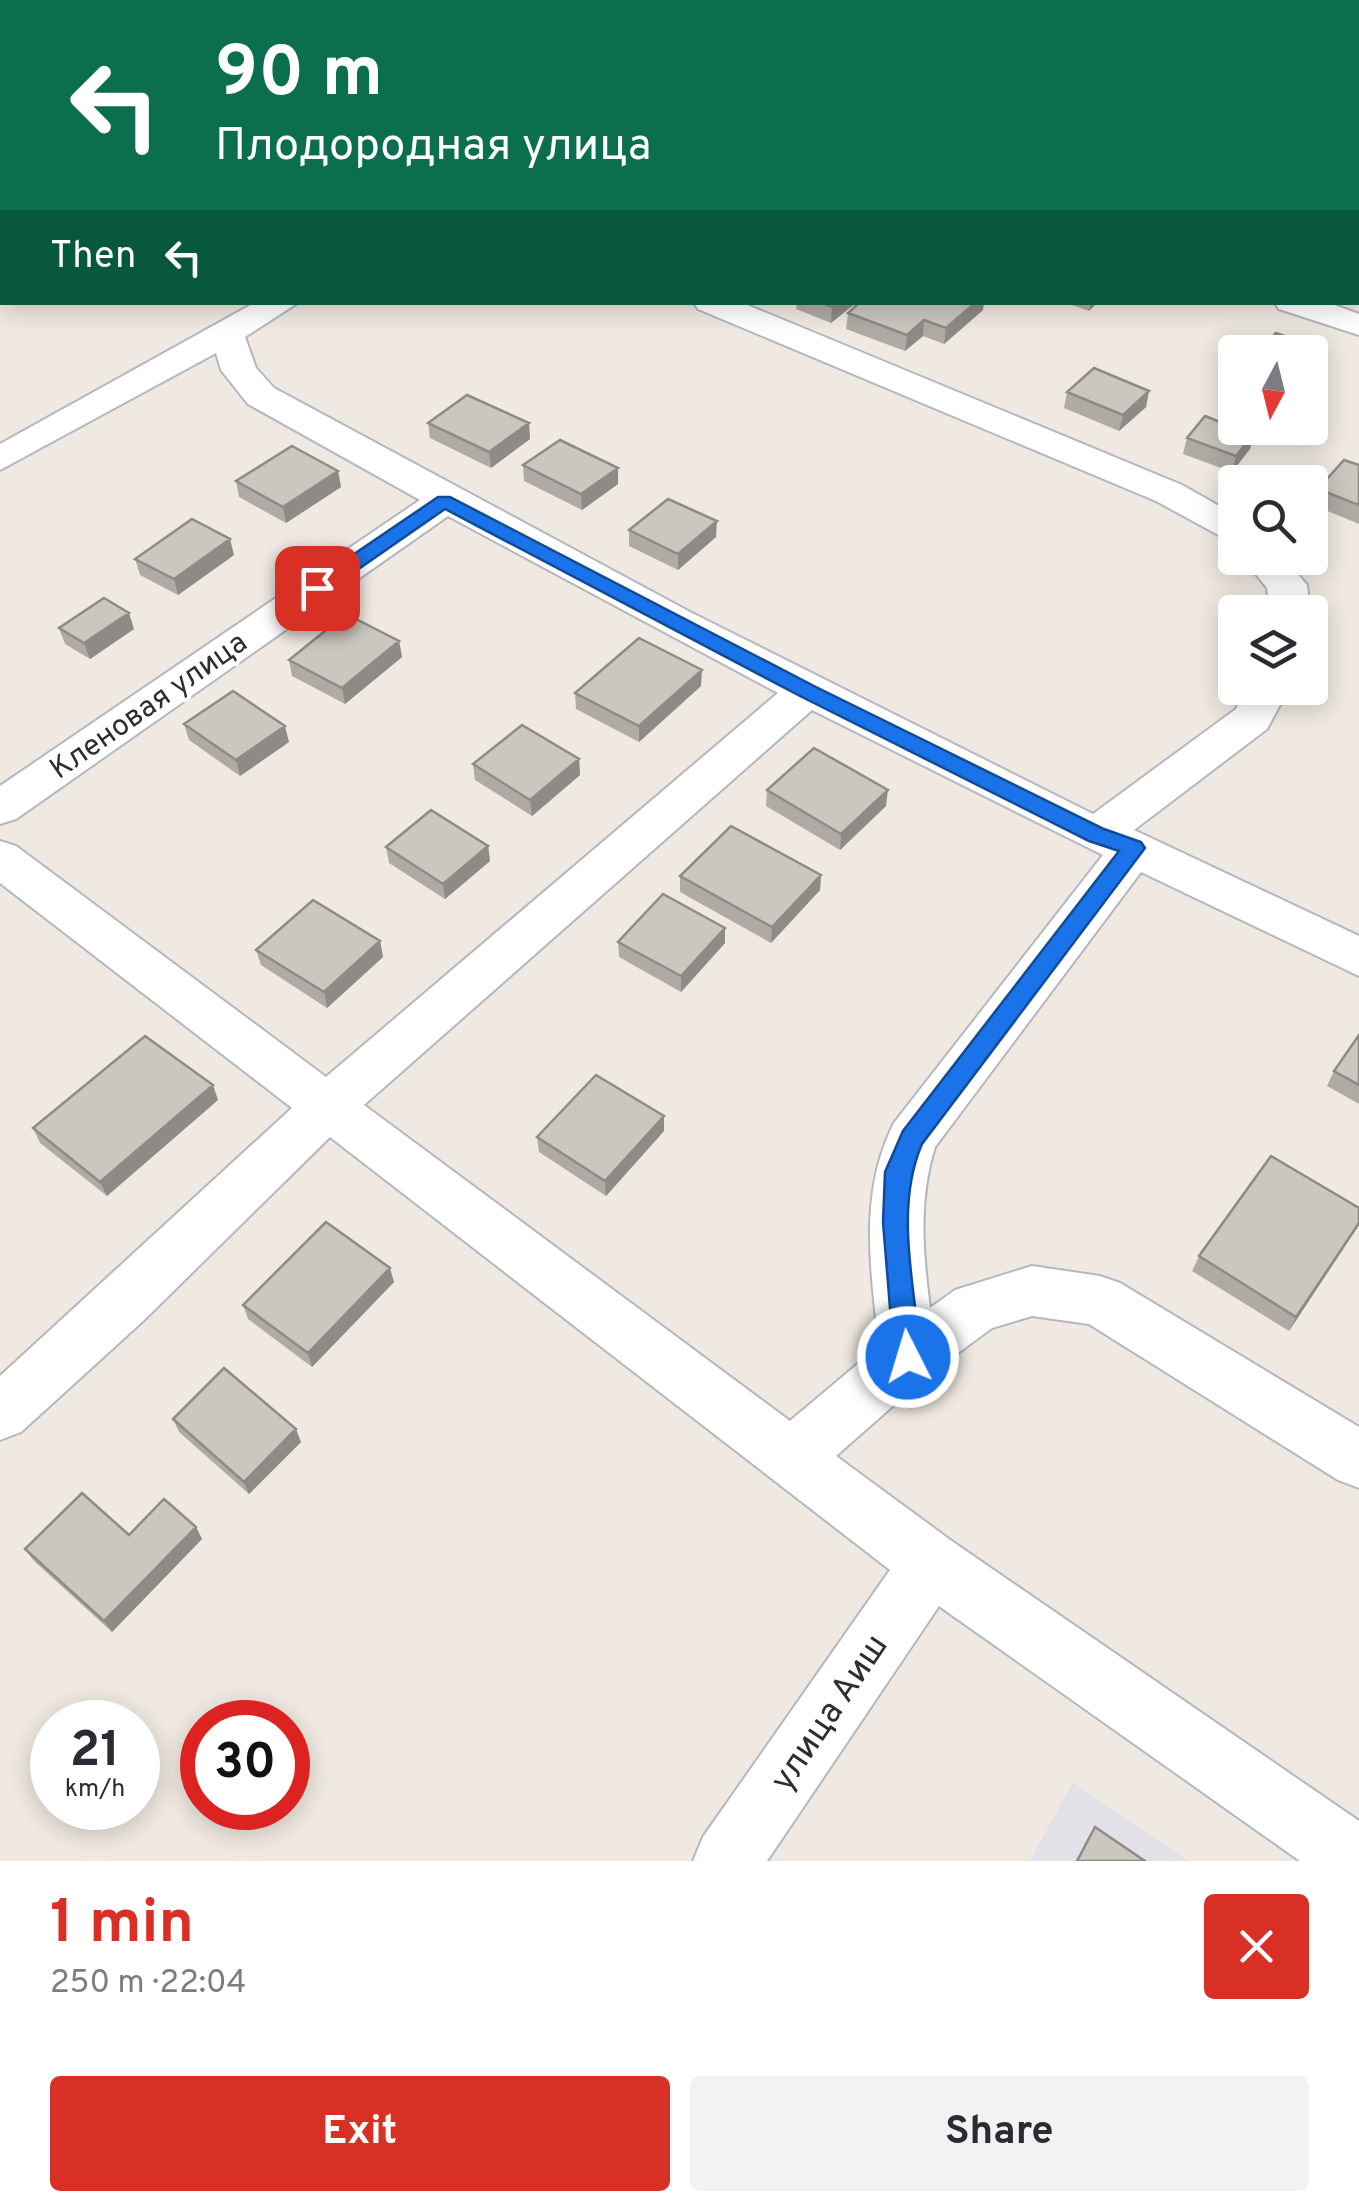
<!DOCTYPE html>
<meta charset="utf-8">
<style>
:root{--surface:#fff;--page:#f2f2f3;--text:#2b2b33;--muted:#7c7c81;--accent:#d93025}
body{margin:0;font-family:Overpass,sans-serif;background:var(--page);color:var(--text);height:100vh;display:flex;flex-direction:column;font-size:38px;white-space:nowrap}
*{box-sizing:border-box;margin:0}
p{font-size:32px;color:var(--muted)}
.icon{flex:none;width:55px;height:55px;fill:none;stroke:currentColor;stroke-width:2;stroke-linecap:round;stroke-linejoin:round}
.map{position:relative;height:1861px;overflow:hidden}
.sheet{display:flex;flex-direction:column;background:var(--surface);flex:1}
.sheet>*{flex:none}
.guide{position:absolute;left:0px;top:0px;width:1360px;height:305px;box-shadow:0 5px 25px #0003;background:#0b6e4f;color:#fff;overflow:hidden}
.needle{width:65px;rotate:187deg}
.controls{position:absolute;left:1218px;top:335px;display:grid;gap:20px}
.controls a{display:grid;place-items:center;width:110px;height:110px;border-radius:10px;background:var(--surface);box-shadow:0 5px 25px #0003;font-size:50px}
.speed{position:absolute;left:30px;top:1700px;display:flex;gap:20px;font-size:50px;font-weight:700;text-align:center}
.speed>*{display:grid;place-content:center;width:130px;height:130px;border-radius:50%;background:var(--surface);box-shadow:0 5px 25px #0003;line-height:1}
.speed small{font-size:25px;font-weight:400}
.speed .limit{border:15px solid #d22;background:#fff;color:#111}
.pin{position:absolute;display:grid;place-items:center;width:85px;height:85px;color:#fff;margin:-42px;border-radius:20px;box-shadow:0 5px 15px #0006}
.me{position:absolute;width:110px;margin:-55px;rotate:355deg;stroke-linejoin:round;filter:drop-shadow(0 0 8px #0008)}
.turn{display:flex;align-items:center;gap:35px;height:210px;padding:0 50px;font-size:45px}
.turn .icon{width:130px;height:130px;stroke-width:2.5}
.turn b{display:block;font-size:70px;line-height:85px}
.then{display:flex;align-items:center;height:95px;padding:0 50px;background:#0003;gap:20px;font-size:38px}
.round{display:grid;place-items:center;flex:none;width:105px;height:105px;border-radius:10px;background:var(--page)}
.headline{display:flex;align-items:center;justify-content:space-between;height:170px;padding:0 50px}
h1{font-size:60px;font-weight:700;line-height:75px;color:var(--accent)}
.primary-button{display:flex;gap:20px;margin-top:auto;padding:20px 50px}
.primary-button a{flex:1;height:115px;border-radius:10px;background:var(--accent);color:#fff;font-size:40px;font-weight:700;line-height:115px;text-align:center}
.primary-button a+a{background:var(--page);color:var(--text)}
.map>svg:first-child{display:block}
</style>
<div class="map">
<svg width="1359" height="1861" viewBox="0 0 1359 1861">
<rect width="100%" height="100%" fill="#efe9e1"/>
<path fill="#e3e1e8" d="M1073,1782L1188,1861H1030Z"/>
<g fill="none" stroke-linecap="round" stroke-linejoin="round">
<defs>
<path id="minor" d="M1358,142H1359V161H1358Z
M0,195H2V213H0Z
M256,302H299L245,337L256,368L274,388L690,612L1093,814L1236,709L1247,688H1289L1267,729L1134,830L1359,936V976L1141,872L935,1147C918,1200 923,1254 930,1308L955,1290L1032,1266L1100,1276L1120,1283L1359,1427V1488L1338,1480L1089,1324L1032,1316L992,1328L928,1375L836,1456L953,1542L1359,1821V1861H1300L939,1606L767,1861H693L703,1837L890,1570L330,1137L143,1321L21,1432L0,1440V1376L292,1108L0,883V841L16,846L326,1077L778,693L448,516L16,819L0,824V786L420,500L248,404L221,370L216,353L0,470V444ZM812,710L1103,855L894,1123C858,1194 871,1270 879,1346L790,1421L364,1105Z
M693,302H740L1182,485L1235,515V544L1156,501L698,309Z
M1274,302H1326L1359,314V335L1279,309Z
M1243,558H1284L1307,585L1310,612H1270L1267,588Z"/>
</defs>
<use href="#minor" stroke="#b4b7c1" stroke-width="4"/>
<use href="#minor" fill="#fff" fill-rule="evenodd"/>
</g>
<path fill="#afaba4" d="M698,0H732L728,2H698Z
M1154,0H1235V2H1153Z
M2,10V48H0V12Z
M2,148V188H0V151Z
M797,302H857L831,323L796,309Z
M860,302H984L983,310L944,344L923,336L905,351L846,329L848,313Z
M1064,302H1098L1089,311Z
M1149,391L1146,407L1119,431L1064,408L1067,392Z
M428,423H529L530,439L491,468L430,438Z
M1254,433L1250,449L1232,472L1183,454L1187,438Z
M523,465L618,484L582,510L524,481Z
M1359,465V524L1313,505L1318,489Z
M338,471L341,487L286,523L239,497L236,481Z
M629,530L716,537L678,570L629,546Z
M234,555L178,595L140,575L135,559Z
M59,628L134,629L90,659L65,644Z
M399,641L402,657L345,704L292,676L289,660Z
M701,686L639,742L576,709L575,693Z
M184,724L289,742L240,776L189,740Z
M579,759L580,775L532,816L475,780L473,764Z
M767,790L886,806L840,850L766,806Z
M488,846L490,861L445,899L389,863L386,847Z
M821,875L820,890L771,943L680,892V876Z
M725,928V943L681,992L619,957L618,942Z
M380,941L383,957L327,1008L261,965L256,950Z
M1359,1035V1104L1327,1086L1334,1071Z
M218,1100L107,1196L40,1143L33,1128Z
M664,1116V1131L606,1196L539,1152L537,1137Z
M1359,1208L1358,1226L1289,1331L1192,1271L1199,1256Z
M394,1282L312,1367L248,1319L243,1305Z
M173,1419L301,1442L249,1494L179,1432Z
M196,1527L202,1539L112,1632L34,1561L25,1549Z"/>
<path fill="#8e8b86" d="M838,302H857L831,323L832,307Z
M976,302H984L983,310L944,344L946,328Z
M1091,302H1098L1089,311Z
M924,320L923,336L905,351L907,335Z
M1323,349L1318,364L1310,374V364Z
M1149,391L1146,407L1119,431L1123,415Z
M529,423L530,439L491,468L489,452Z
M1254,433L1250,449L1232,472L1236,456Z
M618,468V484L582,510L581,494Z
M338,471L341,487L286,523L283,507Z
M717,521L716,537L678,570V554Z
M230,539L234,555L178,595L174,579Z
M129,613L134,629L90,659L84,643Z
M399,641L402,657L345,704L342,688Z
M702,670L701,686L639,742V726Z
M285,726L289,742L240,776L236,760Z
M579,759L580,775L532,816L530,800Z
M888,790L886,806L840,850L841,834Z
M488,846L490,861L445,899L443,884Z
M821,875L820,890L771,943L772,927Z
M725,928V943L681,992V976Z
M380,941L383,957L327,1008L324,992Z
M213,1085L218,1100L107,1196L100,1182Z
M664,1116V1131L606,1196L605,1181Z
M1359,1223V1225L1289,1331L1296,1317Z
M390,1268L394,1282L312,1367L308,1353Z
M296,1429L301,1442L249,1494L244,1482Z
M196,1527L202,1539L112,1632L104,1621Z"/>
<path fill="#cbc7bf" stroke="#8e8b86" stroke-width="2.5" d="M147,0H188L186,2H145Z
M543,0H632L628,2H539Z
M1180,0H1225L1221,2H1187Z
M2,10V34H0V12Z
M2,148V174L0,173V151Z
M1358,175L1359,176V199H1358Z
M821,302H838L832,307Z
M860,302H976L946,328L924,320L907,335L848,313Z
M1276,333L1323,349L1310,364V352H1258Z
M1094,368L1149,391L1123,415L1067,392Z
M467,395L529,423L489,452L428,423Z
M1205,416L1235,428L1254,433L1236,456L1187,438Z
M560,440L618,468L581,494L523,465Z
M292,446L338,471L283,507L236,481Z
M1344,460L1359,465V505L1318,489Z
M668,499L717,521L678,554L629,530Z
M192,519L230,539L174,579L135,559Z
M104,598L129,613L84,643L59,628Z
M346,614L399,641L342,688L289,660Z
M639,638L702,670L639,726L575,693Z
M233,691L285,726L236,760L184,724Z
M522,725L579,759L530,800L473,764Z
M814,748L888,790L841,834L767,790Z
M431,810L488,846L443,884L386,847Z
M731,826L821,875L772,927L680,876Z
M663,894L725,928L681,976L618,942Z
M313,900L380,941L324,992L256,950Z
M1359,1035V1085L1334,1071Z
M145,1036L213,1085L100,1182L33,1128Z
M596,1075L664,1116L605,1181L537,1137Z
M1271,1156L1359,1208V1223L1296,1317L1199,1256Z
M326,1222L390,1268L308,1353L243,1305Z
M224,1368L296,1429L244,1482L173,1419Z
M82,1493L129,1535L164,1499L196,1527L104,1621L25,1549Z
M1095,1827L1145,1861H1077Z"/>
<path fill="#1a73e8" stroke="#114b97" stroke-width="2.5" d="M438,497H450L814,686L1104,829L1141,842L1145,848L922,1144C894,1208 915,1289 921,1357L917,1366L908,1369L898,1366L894,1357L883,1222L885,1172L903,1131L1119,851L1089,841L800,696L445,509L324,593H310V584Z"/>
<g text-anchor="middle" stroke-width="8" stroke-linejoin="round" paint-order="stroke">
<g font-size="30" fill="#2e2e2e" stroke="#fff">
<text transform="translate(148 705) rotate(-35)" y="10">Кленовая улица</text>
</g>
<g font-size="35" fill="#2e2e2e" stroke="#fff">
<text transform="translate(828 1712) rotate(-56)" y="12">улица Аиш</text>
</g>
</g>
</svg>
<div class="controls">
<a><svg class="needle" viewBox="-14 -14 28 28"><path d="M0-13l5 13h-10z" fill="#e53935"/><path d="M0 13l5-13h-10z" fill="#7c7c81"/></svg></a>
<a><svg class="icon" aria-label="search" viewBox="0 0 24 24"><circle cx="10" cy="10" r="6"/><path d="M15 15l6 6"/></svg></a>
<a><svg class="icon" aria-label="layers" viewBox="0 0 24 24"><path d="M12 4l9 5-9 5-9-5zM3 14l9 5 9-5"/></svg></a>
</div>
<div class="speed"><div>21<small>km/h</small></div><div class="limit">30</div></div>
<div class="pin" style="left:317px;top:588px;background:#d93025"><svg class="icon" aria-label="arrive" viewBox="0 0 24 24"><path d="M6 21V4h12l-3 4 3 4H6"/></svg></div>
<svg class="me" style="left:908px;top:1357px" viewBox="-20 -20 40 40"><circle r="17" fill="#1a73e8" stroke="#fff" stroke-width="3"/><path d="M0-11L8 9 0 5-8 9z" fill="#fff"/></svg>
<div class="guide">
<div class="turn"><svg class="icon" aria-label="left" viewBox="0 0 24 24"><path d="M17 20v-9H6M10 6l-5 5 5 5"/></svg><div><b>90 m</b>Плодородная улица</div></div>
<div class="then">Then<svg class="icon" aria-label="left" viewBox="0 0 24 24"><path d="M17 20v-9H6M10 6l-5 5 5 5"/></svg></div>
</div>
</div>
<section class="sheet">
<div class="headline"><div><h1>1 min</h1><p>250 m · 22:04</p></div><a class="round" style="background:#d93025;color:#fff"><svg class="icon" aria-label="close" viewBox="0 0 24 24"><path d="M6 6l12 12M18 6L6 18"/></svg></a></div>
<div class="primary-button"><a>Exit</a><a>Share</a></div>
</section>
